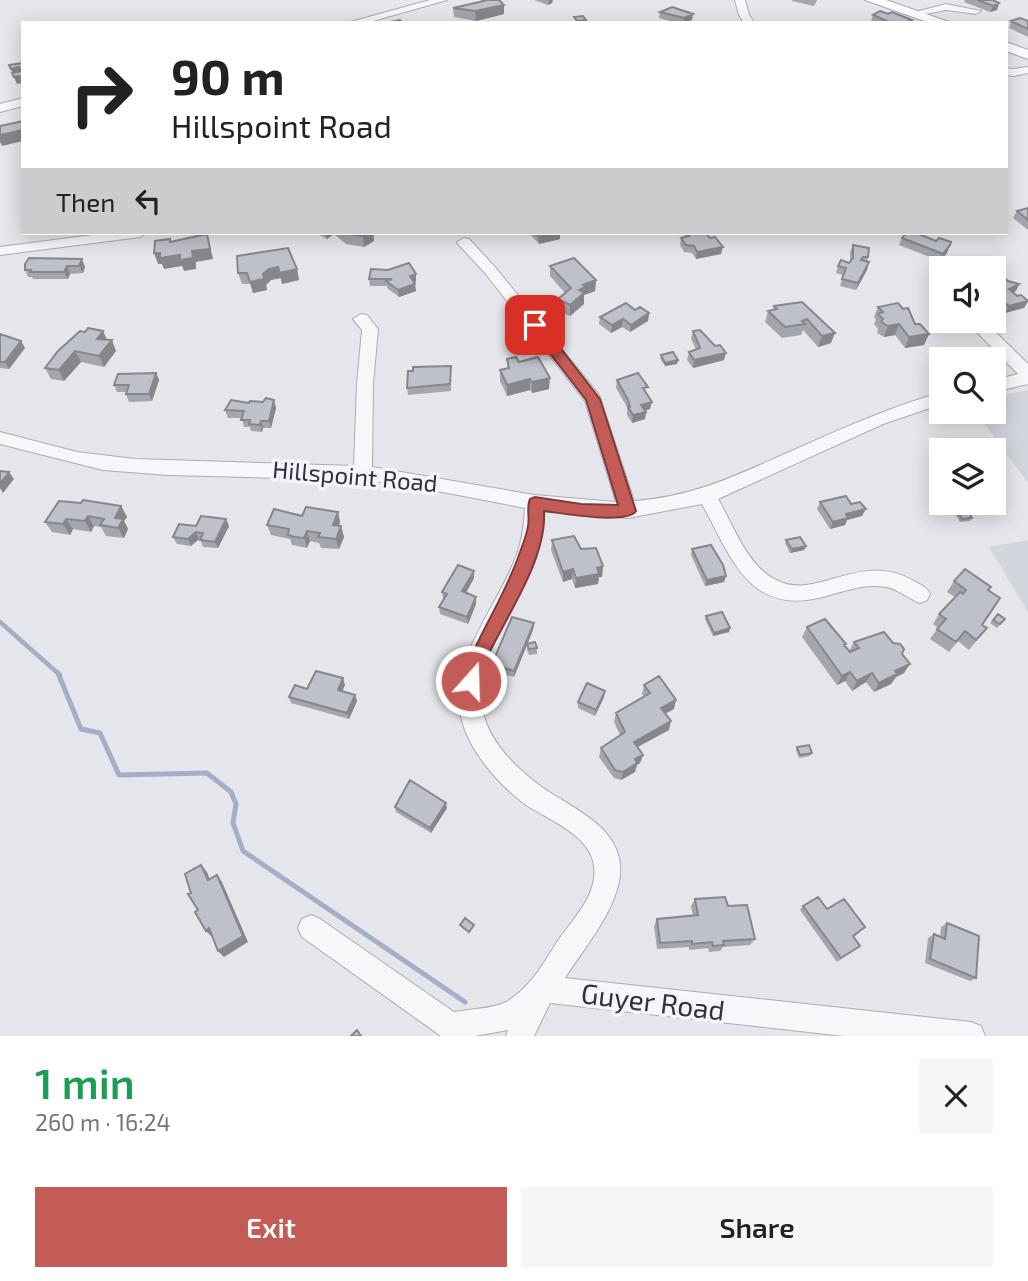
<!DOCTYPE html>
<meta charset="utf-8">
<style>
:root{--surface:#fff;--page:#f6f6f6;--text:#222;--muted:#767676;--accent:#c35b57}
body{margin:0;font-family:"Exo 2",sans-serif;background:var(--page);color:var(--text);height:100vh;display:flex;flex-direction:column;font-size:26px;white-space:nowrap}
*{box-sizing:border-box;margin:0}
p{font-size:23px;color:var(--muted)}
.icon{flex:none;width:38px;height:38px;fill:none;stroke:currentColor;stroke-width:2;stroke-linecap:round;stroke-linejoin:round}
.map{position:relative;height:1036px;overflow:hidden}
.side{display:flex;flex-direction:column;background:var(--surface);flex:1}
.side>*{flex:none}
.hud{position:absolute;left:21px;top:21px;width:987px;height:214px;border-radius:0px;box-shadow:0 4px 18px #0003;background:#fff;color:var(--text);overflow:hidden}
.buttons{position:absolute;left:929px;top:256px;display:grid;gap:14px}
.buttons a{display:grid;place-items:center;width:77px;height:77px;border-radius:0px;background:var(--surface);box-shadow:0 4px 18px #0003;font-size:35px}
.pin{position:absolute;display:grid;place-items:center;width:60px;height:60px;color:#fff;margin:-30px;border-radius:14px;box-shadow:0 4px 10px #0006}
.me{position:absolute;width:77px;margin:-38px;rotate:20deg;stroke-linejoin:round;filter:drop-shadow(0 0 5px #0008)}
.turn{display:flex;align-items:center;gap:24px;height:147px;padding:0 35px;font-size:32px}
.turn .icon{width:91px;height:91px;stroke-width:2.5}
.turn b{display:block;font-size:49px;line-height:60px}
.then{display:flex;align-items:center;height:66px;padding:0 35px;background:#0003;gap:14px;font-size:26px}
.round{display:grid;place-items:center;flex:none;width:74px;height:74px;border-radius:0px;background:var(--page)}
.overview{display:flex;align-items:center;justify-content:space-between;height:119px;padding:0 35px}
h1{font-size:42px;font-weight:600;line-height:52px;color:#1e9e55}
.button{display:flex;gap:14px;margin-top:auto;padding:14px 35px}
.button a{flex:1;height:80px;border-radius:0px;background:var(--accent);color:#fff;font-size:28px;font-weight:600;line-height:80px;text-align:center}
.button a+a{background:var(--page);color:var(--text)}
.map>svg:first-child{display:block}
</style>
<div class="map">
<svg width="1028" height="1036" viewBox="0 0 1028 1036">
<rect width="100%" height="100%" fill="#e5e6eb"/>
<path fill="#d3d5dd" d="M1028,390V483L975,411H994V397Z
M1028,540V612L989,547Z"/>
<g fill="none" stroke-linecap="round" stroke-linejoin="round">
<path stroke="#a3aec7" stroke-width="4.5" d="M0,622L60,675"/>
<path stroke="#a3aec7" stroke-width="5" d="M58,673L81,729L100,733L119,775L207,773L231,792L236,804L233,823L243,851L465,1002"/>
<defs>
<path id="minor" d="M430,0H447L366,23H347Z
M735,0H745L749,15L755,23H744L739,15Z
M946,4L981,11L976,14L946,10L916,16L911,13Z
M1028,67V73L1013,76L1006,75V68L1013,69Z
M23,98V106L0,112V104Z
M108,233H147L140,237L0,255V247Z
M464,238L469,239L495,267L599,395L634,501C695,496 732,477 787,453C838,430 888,408 942,392V404L883,424L718,499C734,526 747,567 778,581C818,600 861,550 914,581C921,585 927,587 930,594L927,600L920,603C909,599 898,589 886,587C862,583 841,593 818,598C747,614 730,554 702,504L628,518L544,511C543,527 541,542 536,558C519,605 475,653 482,706C486,739 514,766 539,785C573,810 633,830 618,886C609,920 584,948 565,978L971,1022L981,1026L985,1036H844L550,1003L534,1036H506L508,1030L475,1036H441L302,937L298,928L302,919L311,915L320,919L454,1012C469,1009 493,1009 506,1002C530,988 543,964 557,942C570,923 591,902 594,878C600,836 549,822 522,802C493,779 460,741 459,701C458,649 497,606 515,559C522,543 524,526 525,508L406,485L362,480L168,475L103,470L0,444V432L77,452L135,459L354,466L357,384L362,330L353,319L361,314L367,315L378,329L373,384L372,467L534,495L616,502L585,401L485,273L459,245L457,242Z
M938,284L942,285V297L930,289Z
M965,320H983L1028,364V384L994,392V380L1018,374Z"/>
<path id="major" d="M865,0H886L952,23H930Z
M1006,42L1028,50V59L1006,51Z"/>
</defs>
<use href="#minor" stroke="#aaacb5" stroke-width="2"/>
<use href="#major" stroke="#a5a8b6" stroke-width="2"/>
<use href="#minor" fill="#f7f7f9" fill-rule="evenodd"/>
<use href="#major" fill="#fff" fill-rule="evenodd"/>
</g>
<path fill="#a4a6ae" d="M481,0H499L504,5V14L476,21L454,17L453,8L481,2Z
M534,0H553L552,3L548,5Z
M792,0H817L814,6L792,1Z
M965,0H995L994,1L999,3L997,10L990,12L964,2Z
M660,12L692,20L687,23H677L659,18Z
M888,14L912,20L911,23H874L871,21L873,15Z
M1011,21H1028V37L1009,28Z
M1028,208V230L1013,218L1017,211Z
M316,233H373L374,241L364,247L346,244L334,234L327,239Z
M529,233H560V239L539,244Z
M685,233H706L721,254L696,259L692,253L684,252L680,245L681,238L684,237Z
M924,233L923,236L936,241L947,253L940,261L899,245L902,238Z
M853,245L868,257L867,262V270L856,290L840,286L843,275L836,273L838,266L849,263L850,261V252Z
M29,258L85,267L83,273L70,274L68,279H33L32,277H28L25,270Z
M550,266L596,280L595,291L584,295V304L570,316L558,310V299L565,293L550,276Z
M297,269L299,280L282,284L281,278L271,280L266,285L267,290L253,293L250,284H242L238,273Z
M416,274V282H414L416,291L399,297L387,288V286H370L369,279Z
M994,279L1019,284L1016,291L1013,292L1028,301L1024,308L1005,313L994,304Z
M802,302L831,343L818,347L803,330L801,335L782,338L765,322L768,311L773,310L774,306Z
M878,307L915,324L929,334L924,345L905,348L895,335L884,337L877,333L878,329L874,324L876,320L874,317Z
M635,310L649,313L648,321L630,332L622,327L611,333L599,324L600,317Z
M693,331L724,360L693,368L687,360L689,352L696,349L691,339Z
M0,334L21,341L25,348L9,369L0,368Z
M107,340L116,351L104,367L81,362L64,381L51,379L45,368L58,351Z
M661,355L678,360L677,364L665,366L660,358Z
M507,359L519,362L549,389L532,393L530,390L507,396L500,381V370L507,368Z
M451,366V391L408,395L407,388L413,371Z
M156,373L159,380L152,401L129,402L126,394V392H117L114,385Z
M617,380L647,394L650,409L645,411L646,412L645,419L632,423L627,415V407L616,388Z
M274,400L276,408L271,428H263L262,432L251,431L250,427H244L242,418H228L225,410L249,403Z
M942,452V471H941L933,460L937,453Z
M820,502L851,504L862,516L847,520L845,525L830,529L817,509Z
M121,506L127,517L124,521L128,529L124,538L106,536L101,527L94,526L91,532L73,529L70,535L52,532L45,522Z
M338,512L340,522L339,526H341L344,537L339,549L321,548L319,543L310,541L307,548L292,545L290,539L271,535L267,525L302,516Z
M958,512L972,518L970,521L960,522L956,515Z
M226,519L229,526L218,548L203,547L200,539H199L191,546L177,544L173,537L196,526Z
M552,540L581,549L603,566L602,577H599L598,584L575,588L572,579L563,582L551,550Z
M786,540L806,546L804,550L790,553L785,543Z
M692,549L726,576L724,582L705,586L691,555Z
M474,578L466,593L476,604L468,624L440,614L439,607L444,599H443L442,592Z
M954,581L989,590L982,625L987,628L969,650L958,641L949,652L930,639L938,628L933,624L939,614L955,597L947,592Z
M998,614L1005,619L997,628L990,623Z
M706,616L730,628L729,632L713,636L705,619Z
M534,623L533,630L528,643L537,648V654L529,655L527,650V645L514,677L493,671L492,664Z
M807,627L846,644L845,646L849,651L854,642L902,654L904,673L896,677L891,684L874,692L866,682L852,691L845,681L837,685L802,637Z
M345,685L342,691L355,695L357,701L349,719L291,703L289,697L307,689Z
M644,685L674,709L666,713L669,730L637,747L643,755L640,763L637,765L635,772L621,780L614,778L599,757L601,748L620,735L614,722L616,713L644,697L642,694Z
M605,691L604,697L595,716L578,708V702Z
M797,747L812,753L810,756L799,758L796,750Z
M395,807L447,808L431,833L396,812Z
M695,899L728,906L755,939L750,945L723,947L720,951L709,952L708,948L689,950V947L657,949L654,926L657,919L693,916L691,906Z
M803,906L827,909L860,932L854,937L860,946L837,962L800,910Z
M947,923L976,978L970,981L925,963L928,938L934,934L940,937L941,927Z"/>
<path fill="#86878d" d="M549,0H553L552,3L548,5Z
M999,3L997,10L990,12L993,6Z
M497,5H504V14L476,21L475,11Z
M693,14L692,20L683,23L684,18Z
M19,67L22,74L14,76L11,69Z
M19,76L22,83L17,84L14,77Z
M23,130V141L2,146L0,142V135Z
M326,233H334V234L327,239Z
M367,233H373L374,241L364,247L363,236Z
M555,233H560V239L539,244V237Z
M207,234L213,259L196,262V269L184,271L182,266L164,269L162,264H158L154,253H160L180,255L192,251Z
M950,245L947,253L940,261L943,254Z
M723,247L721,254L696,259L697,252Z
M82,259L85,267L83,273L79,266Z
M869,262L867,270L856,290L858,283Z
M67,266L70,274L68,279L64,272Z
M278,267L281,278L271,280L266,285L267,290L253,293L250,282L269,269Z
M297,269L299,280L282,284L280,273Z
M416,274V282L411,283L410,276Z
M596,280L595,291L584,295V304L570,316V305L583,285Z
M415,284L416,291L399,297L398,290Z
M1019,284L1016,291L1005,296L1009,289Z
M1028,301L1024,308L1005,313L1009,306Z
M649,313L648,321L630,332L631,325Z
M623,319L622,327L611,333L612,325Z
M899,324L895,335L884,337L888,326Z
M103,331L108,342L97,339Z
M835,333L831,343L818,347L822,336Z
M929,334L924,345L905,348L909,337Z
M112,340L116,351L104,367L99,356Z
M21,341L25,348L9,369L5,362Z
M75,351L81,362L64,381L59,370Z
M726,353L724,360L693,368L694,360Z
M678,360L677,364L665,366V363Z
M156,373L159,380L152,401L149,394Z
M550,378L549,389L532,393V382Z
M530,379V390L507,396V385Z
M274,400L276,408L271,428L269,421Z
M652,402L650,409L640,412L641,405Z
M646,412L645,419L632,423L633,415Z
M261,421L263,428L262,432L260,425Z
M1001,471L997,478L994,479V472Z
M9,472L14,479L3,493L0,488V484Z
M121,506L127,517L124,521L128,529L124,538L118,528L115,518Z
M866,509L862,516L847,520L845,525L830,529L833,522L846,514Z
M338,512L340,522L335,536L333,525Z
M88,516L94,526L91,532L85,521Z
M66,519L73,529L70,535L63,524Z
M226,519L229,526L218,548L215,542Z
M341,526L344,537L339,549L336,539Z
M307,531L310,541L307,548L304,538Z
M196,532L199,539L191,546L188,539Z
M806,546L804,550L790,553L792,549Z
M603,566L602,577H599L598,584L575,588L576,578L597,568Z
M573,569L572,579L563,582V572Z
M474,571V578L463,598L462,591Z
M726,576L724,582L705,586L707,580Z
M476,597V604L468,624L467,617Z
M534,623L533,630L514,677V671Z
M730,628L729,632L713,636L714,633Z
M910,664L904,673L896,677L891,684L874,692L879,683L895,671Z
M850,672L845,681L837,685L842,676Z
M872,673L866,682L852,691L857,681Z
M343,678L345,685L340,696L338,690Z
M605,691L604,697L595,716L596,710Z
M355,695L357,701L349,719L347,713Z
M676,700L674,709L659,717L661,708Z
M671,721L669,730L632,750L634,742Z
M643,755L640,763L637,765L635,772L621,780L623,772L635,759Z
M446,803L447,808L431,833L430,828Z
M201,865L207,872L213,887L208,880Z
M217,875L222,882L248,942L224,957L218,951Z
M209,928L215,935L212,937L206,931Z"/>
<path fill="#bfc1ca" stroke="#86878d" stroke-width="2" d="M488,0H499L504,5L475,11L453,8Z
M978,0H993L999,3L993,6Z
M672,7L693,14L684,18L660,12Z
M880,11L888,14L892,12L912,20L904,23H891L873,15Z
M583,16L586,20L577,21L574,17Z
M1020,18L1028,21V29L1011,21Z
M400,20L402,23L390,22Z
M23,63V81L19,76L14,77L12,73L21,71L19,67L11,69L9,65Z
M23,121V130L0,135V126Z
M1028,208V220L1017,211Z
M344,233H368L363,236Z
M536,233H555L539,237Z
M687,233H706L710,238L715,237L723,247L697,252L694,246L686,245L681,238L689,236Z
M906,233H924L921,235L936,241L939,238L951,242L950,245L943,254L902,238Z
M207,234L210,249L192,251L193,258L180,260V255L160,258V253H154L155,241L170,239V242Z
M853,245L869,248L868,257H863L861,260L869,262L858,283L842,279L846,268L838,266L841,260L849,263L853,258Z
M288,248L297,269L280,273L278,267L269,269L263,274L264,279L250,282L247,273H238L237,256Z
M29,258L82,259L79,266H67L64,272H30L31,270H25V264Z
M574,258L596,280L583,285L585,287L579,290L584,293L570,305L558,299L571,288L550,266Z
M409,263L416,274L410,276L415,284L398,290L386,281L392,279H369L371,269L388,270Z
M1002,276L1008,281L1019,284L1009,289L1017,296L1021,295L1028,301L1009,306L994,294V279Z
M802,302L835,333L822,336L807,319L802,321L805,324L785,327L768,311L777,309L774,306Z
M626,303L635,310L640,307L649,313L631,325L623,319L612,325L600,317Z
M898,303L903,309L908,308L915,324H920L929,334L909,337L899,324L888,326L881,322L883,319L878,314L883,312L878,307Z
M88,328L103,331L97,339L112,340L99,356L75,351L59,370L45,368L58,351L80,331L85,332Z
M700,330L715,346L720,345L726,353L694,360L689,352L700,348L693,331Z
M0,334L21,341L5,362H0Z
M673,352L678,360L665,363L661,355Z
M516,357L519,362L538,357L550,378L532,382L530,379L507,385L500,370L509,368L507,359Z
M451,366L450,384L407,388L408,371H413V367Z
M156,373L149,394H126L129,385H114L118,374Z
M638,373L648,387L643,388L652,402L641,405L646,412L633,415L628,407H630L628,400L617,380Z
M266,398L274,400L269,421H261L260,425L249,424L250,420H241L244,411L225,410L231,400L249,403L250,401L263,402Z
M982,445L985,450H956Z
M942,452V459L937,453Z
M994,461L1001,471L994,472Z
M0,471L9,472L0,484Z
M846,496L851,504L860,502L866,509L846,514L848,518L833,522L820,502Z
M83,500L121,506L115,518L123,519L118,528L100,525L104,519L88,516L85,521L66,519L63,524L45,522L59,501L81,503Z
M306,507L338,512L333,525L341,526L336,539L318,537L320,533L307,531L304,538L295,537L288,535L289,529L267,525L274,509L302,516Z
M968,511L972,518L962,519L958,512Z
M201,516L226,519L215,542L200,540L203,533L196,532L188,539L173,537L179,524L196,526Z
M574,536L581,549L596,548L603,566L597,568L599,574L576,578L573,569L563,572L552,540Z
M800,537L806,546L792,549L786,540Z
M711,545L723,565L726,576L707,580L692,549Z
M458,565L474,571L462,591L476,597L467,617L439,607L447,594L442,592Z
M965,569L991,587L988,590L1000,598L982,625L987,628L976,640L965,631L956,642L937,629L946,619L939,614L960,592L963,594L966,590L954,581Z
M722,612L730,628L714,633L706,616Z
M998,614L1005,619L1000,624L993,620Z
M512,617L534,623L514,671L492,664Z
M825,619L846,644L844,645L850,652L859,648L854,642L884,632L893,643L900,644L904,649L902,654L910,664L895,671L897,674L879,683L872,673L857,681L850,672L842,676L807,627Z
M535,642L537,648L529,649L527,644Z
M316,671L343,678L338,690L355,695L347,713L289,697L295,685L307,689Z
M659,676L676,700L661,708L671,721L634,742L643,755L635,759L637,763L623,772L615,770L601,748L625,732L616,713L650,693L644,685Z
M587,683L605,691L596,710L578,702Z
M809,745L812,753L800,755L797,747Z
M410,780L446,803L430,828L395,807Z
M201,865L208,880L217,875L243,936L218,951L209,928L206,931L195,912L198,910L188,894L191,893L185,874Z
M725,897L728,906L747,905L755,939L723,941L724,945L713,946L712,942L692,944V941L660,943L657,919L698,915L695,899Z
M818,897L827,909L844,899L865,927L853,936L860,946L841,958L803,906Z
M465,918L474,925L469,932L460,925Z
M947,923L979,936L976,978L930,959L934,934L945,939Z
M357,1030L361,1036H351Z"/>
<path fill="#c35b57" stroke="#7f3b39" stroke-width="2" d="M535,321L540,322L600,399L636,511C627,525 561,513 544,511C547,556 510,611 490,651C485,662 482,675 477,686L471,689L464,686L461,681C477,636 505,597 520,552C523,544 527,534 528,526C530,516 526,508 530,499L535,497L581,504L618,505L586,400L530,328V322Z"/>
<g text-anchor="middle" stroke-width="7" stroke-linejoin="round" paint-order="stroke">
<g font-size="24" fill="#2d3142" stroke="#f4f5f8">
<text transform="translate(355 477) rotate(5)" y="8">Hillspoint Road</text>
</g>
<g font-size="28" fill="#2d3142" stroke="#f4f5f8">
<text transform="translate(653 1002) rotate(7)" y="10">Guyer Road</text>
</g>
</g>
</svg>
<div class="buttons">
<a><svg class="icon" aria-label="sound" viewBox="0 0 24 24"><path d="M4 9h4l5-4v14l-5-4H4zM17 9q2 3 0 6"/></svg></a>
<a><svg class="icon" aria-label="search" viewBox="0 0 24 24"><circle cx="10" cy="10" r="6"/><path d="M15 15l6 6"/></svg></a>
<a><svg class="icon" aria-label="layers" viewBox="0 0 24 24"><path d="M12 4l9 5-9 5-9-5zM3 14l9 5 9-5"/></svg></a>
</div>
<div class="pin" style="left:535px;top:325px;background:#d93025"><svg class="icon" aria-label="arrive" viewBox="0 0 24 24"><path d="M6 21V4h12l-3 4 3 4H6"/></svg></div>
<svg class="me" style="left:471px;top:681px" viewBox="-20 -20 40 40"><circle r="17" fill="#c35b57" stroke="#fff" stroke-width="3"/><path d="M0-11L8 9 0 5-8 9z" fill="#fff"/></svg>
<div class="hud">
<div class="turn"><svg class="icon" aria-label="right" viewBox="0 0 24 24"><path d="M7 20v-9h11M14 6l5 5-5 5"/></svg><div><b>90 m</b>Hillspoint Road</div></div>
<div class="then">Then<svg class="icon" aria-label="left" viewBox="0 0 24 24"><path d="M17 20v-9H6M10 6l-5 5 5 5"/></svg></div>
</div>
</div>
<section class="side">
<div class="overview"><div><h1>1 min</h1><p>260 m · 16:24</p></div><a class="round"><svg class="icon" aria-label="close" viewBox="0 0 24 24"><path d="M6 6l12 12M18 6L6 18"/></svg></a></div>
<div class="button"><a>Exit</a><a>Share</a></div>
</section>
